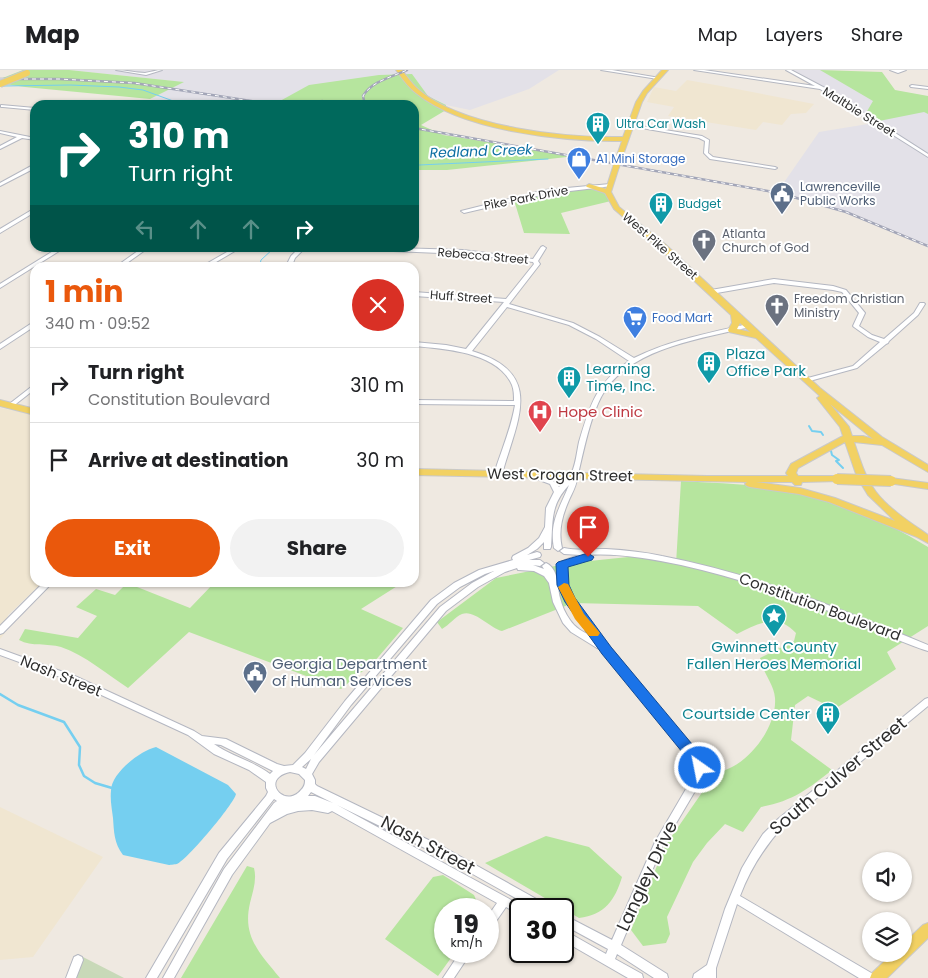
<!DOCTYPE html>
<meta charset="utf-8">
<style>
:root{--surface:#fff;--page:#f2f2f2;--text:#202124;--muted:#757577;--line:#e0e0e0;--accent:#ea580c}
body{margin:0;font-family:Poppins,sans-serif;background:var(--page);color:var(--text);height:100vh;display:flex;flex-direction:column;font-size:19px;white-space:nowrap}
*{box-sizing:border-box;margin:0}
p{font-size:16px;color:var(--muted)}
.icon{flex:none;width:28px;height:28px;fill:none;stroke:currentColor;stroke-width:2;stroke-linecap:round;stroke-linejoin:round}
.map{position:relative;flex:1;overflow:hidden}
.side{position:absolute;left:30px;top:192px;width:389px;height:325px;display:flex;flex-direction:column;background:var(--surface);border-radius:15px;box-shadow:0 1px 4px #0004}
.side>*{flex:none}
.hud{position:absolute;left:30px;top:30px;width:389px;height:152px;border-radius:15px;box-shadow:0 1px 4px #0004;background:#00695c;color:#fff;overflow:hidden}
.fabs{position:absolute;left:862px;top:782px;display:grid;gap:10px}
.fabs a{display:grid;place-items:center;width:50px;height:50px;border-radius:50%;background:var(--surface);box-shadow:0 1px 4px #0004;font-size:25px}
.speed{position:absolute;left:434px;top:828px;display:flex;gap:10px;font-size:25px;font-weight:700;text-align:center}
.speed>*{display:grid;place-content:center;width:65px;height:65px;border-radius:50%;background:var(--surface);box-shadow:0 1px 4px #0004;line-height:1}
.speed small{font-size:12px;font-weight:400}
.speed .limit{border:2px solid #111;border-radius:8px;background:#fff;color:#111}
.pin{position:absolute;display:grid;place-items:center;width:42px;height:42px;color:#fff;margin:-51px -21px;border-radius:50% 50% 50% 0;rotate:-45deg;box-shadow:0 0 5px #0007}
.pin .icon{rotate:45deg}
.me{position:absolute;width:55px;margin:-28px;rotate:327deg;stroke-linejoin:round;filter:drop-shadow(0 0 4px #0008)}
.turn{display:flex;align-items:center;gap:18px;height:105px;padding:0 15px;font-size:22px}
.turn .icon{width:65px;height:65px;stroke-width:2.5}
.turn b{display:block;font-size:35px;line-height:42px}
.lanes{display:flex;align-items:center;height:48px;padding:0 15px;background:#0003;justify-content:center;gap:25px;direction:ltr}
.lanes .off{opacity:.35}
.round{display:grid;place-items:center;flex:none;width:52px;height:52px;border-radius:26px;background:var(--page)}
.headline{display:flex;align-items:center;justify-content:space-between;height:85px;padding:0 15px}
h1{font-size:30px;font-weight:700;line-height:38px;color:var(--accent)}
.button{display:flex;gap:10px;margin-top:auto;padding:10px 15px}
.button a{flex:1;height:58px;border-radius:30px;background:var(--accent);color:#fff;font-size:20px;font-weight:700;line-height:58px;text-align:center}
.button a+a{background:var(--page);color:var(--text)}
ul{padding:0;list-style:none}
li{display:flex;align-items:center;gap:15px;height:75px;padding:0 15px;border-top:1px solid var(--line)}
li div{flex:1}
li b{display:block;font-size:19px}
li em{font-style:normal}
header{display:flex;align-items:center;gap:30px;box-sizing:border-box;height:70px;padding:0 25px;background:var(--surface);border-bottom:1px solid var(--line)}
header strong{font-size:24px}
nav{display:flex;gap:28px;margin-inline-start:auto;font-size:18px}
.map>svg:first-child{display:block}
</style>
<header>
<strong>Map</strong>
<nav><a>Map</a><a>Layers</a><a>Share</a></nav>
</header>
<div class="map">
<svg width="928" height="908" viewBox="0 0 928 908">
<rect width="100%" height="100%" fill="#efe9e1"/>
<path fill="#e3e1e8" d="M69,0H559L529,19L470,40L446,35L428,26L320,35H212L150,29L183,12Z
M790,0H821L928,40V84L836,26Z
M874,53L928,87V175L854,144L778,121L819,62Z"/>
<path fill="#f0e6d1" d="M687,10L721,16L814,34L806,43L791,44L782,55L763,52L756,60L668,46L674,37L647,32L654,17L676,21Z
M0,338L35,345V512L42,513L8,545L5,563L0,569Z
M0,737L103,787L33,887L0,890Z"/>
<path fill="#b6e59e" d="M23,0H69L184,12L150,29L25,17L5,14L0,15V9Z
M820,0L882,2L895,20L928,26V44L924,42L879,51L866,43L873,31Z
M412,4L428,26L446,35V40L421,55L443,65L576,86L447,100H414V35H286L280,31L309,15L379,5Z
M606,116L611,131L561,143L570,164L524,163L514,130L538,124Z
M681,411C713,413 745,414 776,418C830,426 882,449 928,477V556L887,582L896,599L835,639L808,626L795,635L791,670L832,700C808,719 793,731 761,737L743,762L725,754L707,773L693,792L667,847L670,864L666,873L643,876L631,860L665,776L701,724L710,705C717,702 725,701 732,697C754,686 777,654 775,628C774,614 762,602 760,588L794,571L796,563C777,542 758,554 737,564L698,536L573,533L502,561C490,558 474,539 462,544C455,547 449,555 442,559L437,552L496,508L570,493L638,486L676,494Z
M127,513L190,538L214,513H402L361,539L403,558L374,592L341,619L189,562L128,618C108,605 85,585 61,577C47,573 32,577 19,570L25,559L78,568L97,546L76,537L96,519L115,525Z
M546,766L589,777L622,807C615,830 605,845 579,848L485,793Z
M247,796L254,798C257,810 253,821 250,833C242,867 260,883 280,908H181Z
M443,805L474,825L480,839H445V881H456L438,906L385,869L433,807Z"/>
<path fill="#c8d9b8" d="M83,887L124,908H75Z"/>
<path fill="#75cff0" d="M156,677L228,715L236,724C234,734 187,790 177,794C177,794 170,795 169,795L123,785C114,773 114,762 113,748C112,739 110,730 111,721C111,703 140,681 156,677Z"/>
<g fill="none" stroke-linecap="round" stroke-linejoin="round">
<path stroke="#75cff0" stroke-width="1" d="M3,16L70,15L119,17L143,20L176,32L202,35
M414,93L419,95L548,89
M259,198L261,190L274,178"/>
<path stroke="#75cff0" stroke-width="2" d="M809,356L812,361L821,362L823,365
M831,381L832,385L839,390L836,391L843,398"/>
<path stroke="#75cff0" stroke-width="2.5" d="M0,624L18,635L64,652L80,677L79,695L84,706L95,713L112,718"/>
<defs>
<path id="minor" d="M116,0C126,0 136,3 145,3C151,2 156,0 162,0L146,5Z
M601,0H612L660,8L658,9Z
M694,0H704L815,16L786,0H791L825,18L928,84V87L820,19Z
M890,0H906L898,3Z
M912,15L928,17V19L911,17L910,16Z
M1,35L35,38V40L3,37H1Z
M628,54L702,66L709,70L708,83L713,87L775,97L777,98L775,99L710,89L704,83L705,71L699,68L630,56L628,55Z
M0,61L35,68V70L22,68L0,79V76L17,67L0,63Z
M33,95H35V98L0,116V113Z
M610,114H612V116L545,124L464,143L461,141L545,120Z
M35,138V142L0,163V159Z
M543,176L546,178L538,191L540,194L509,234L573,253L600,267L634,288C670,270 709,263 748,254L751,256L750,257C704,268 635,277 606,319C591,340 583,384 577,409C576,417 572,423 569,430C562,446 558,461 562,478L558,481L554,478C549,452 560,438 569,415C550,435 553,451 551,477L550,479H544V472L537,479L527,485L537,482L540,483L541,485L540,487L529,490H540L544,493L540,496L533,495L544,499L542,496L546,493C559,499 557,517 560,528C562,536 565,543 570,550C575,558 583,562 592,566L577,548L559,515L558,494C564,489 573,487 581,485L564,484L560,481L564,478C578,481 591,479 606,479C624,480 644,482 662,486C755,504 841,539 928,575V581C905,574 883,563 861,554C803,530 743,509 681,495C650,489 619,483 588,485L589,487L588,489L566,494L567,515L583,544L695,681L705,698L701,711L662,777L621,875L667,904L668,908H654L617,884L615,889L642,904L643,908H628L562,870V859L606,884L608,879L562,854V844L612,870L655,772L693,707L695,698L689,687L602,579L597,578L571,562L563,553L553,532L549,513L544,506L534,501L518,500L517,498L505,502L478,517L446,541L319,692L312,704L315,710V714L317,716L445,778L549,836L550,839H535L437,784L337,735L524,837L525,839H520V845L506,837L492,857L488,859V846L497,833L332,741L328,743L312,740L298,741L287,744L270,753L232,805L174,908H163L224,799L274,733L277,731L274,729L227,789L157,908H146L219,783L266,726L268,722L266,718V712L249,700L214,684L188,665L71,611L0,585V579L77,607L194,661L202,666L226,669L277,694L284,696L293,695L305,683L345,631L431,530L454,513L479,500L513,490L512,488L513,486L528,478L539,468L545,457L546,438L554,422L550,414L531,407L530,405L531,403C540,403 554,409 559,417C563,413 569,408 572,402C576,393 577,381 579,372C590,335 596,313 629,291L596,269L569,255L507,237L472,281C546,303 517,350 502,404L501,406H495L494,404C501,381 511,359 515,335L414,334V330L514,331C514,326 514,320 512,315C498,282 445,279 414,276V272L446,275L466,279L504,232L414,226V222L506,229L534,194L533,192L463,184L370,180L367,178H396L463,180L533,189L541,177ZM494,501L472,513L440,537L314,685L351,635L437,534L460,517L485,504ZM214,674L221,675L273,701L270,704C253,691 231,686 214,674ZM312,687L306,699L302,697L311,689ZM290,702L299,704L305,710C305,715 304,717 301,720C287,737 267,717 279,707C282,704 286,703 290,702ZM311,722L333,733L315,726H308Z
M58,178H64L0,218V214Z
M142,178H148L120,198H114Z
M234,178H240L206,198H199Z
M299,178H305L295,188L291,198H285L291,186Z
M774,209L833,216L846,220L865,243L859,256L872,265L884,269L914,243L920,233H924L925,234L918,245L889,271L888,273L886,274L857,298L806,312L804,311L803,310L804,309L853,296L880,272L868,267L854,257L853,256L859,243L842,222L833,220L774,213L711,224L708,222L711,220Z
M35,251V256L0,279V274Z
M35,314V319L12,337H8L7,336L8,335Z
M44,512H53L3,563L0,564V556Z
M928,628V636L784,755C765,776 750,799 740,826L873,904L874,908H859L737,834L716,898V908H693L694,904L707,895L725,839L742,798L752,781L763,764L778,749L925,629Z
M461,881H472L454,908H443Z
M78,885L82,887L83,890L76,908H66L74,887Z"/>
<path id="major" d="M396,0H402C407,7 413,15 419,20C464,58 566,68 623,67L636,32L643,21L662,0H668L647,23L642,32L622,88L619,90L616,88L622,71C564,72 462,61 416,23C408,17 402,8 396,0Z
M616,95L619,97L611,122L619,137L666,175L820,318L882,367L928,395V402L882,375L854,372C860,389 865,408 876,422C889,439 911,453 928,465V473L917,467L829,432L799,424L750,417L747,416L745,414L747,412L414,405V399L707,406H788L786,403L791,394L843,366L840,357L817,328L820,326L756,268L729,262L728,260L732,253L731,245L660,179L614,139L605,123L587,117L586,116L589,114L606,119L613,97ZM740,253L750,262L737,259ZM830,334L873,369L863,366H852L849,357ZM845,372L857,407L868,425L895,451L835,428L800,418L756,412H792L795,415H801L802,412L840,411L842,409L837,406H798L796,403L798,398Z
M0,330L35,339V345L0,336Z
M891,408L928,413V419L888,413L886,411L888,409Z
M928,853V868L887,908H870L872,903L892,884H904V873L923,855Z"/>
</defs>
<use href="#minor" stroke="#b4b7c1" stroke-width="2"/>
<use href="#major" stroke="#c9c9c9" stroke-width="2"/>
<use href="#minor" fill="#fff" fill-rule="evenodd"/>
<use href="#major" fill="#f2d163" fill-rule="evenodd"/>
<defs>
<path id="rail" d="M0,9H59L134,13L277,35
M322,31L335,35
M365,35L363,26C372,11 392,7 407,0
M414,58L779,123L846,142L928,176"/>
</defs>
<use href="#rail" stroke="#a3a6b8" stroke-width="2.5"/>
<use href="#rail" stroke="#fff" stroke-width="1" stroke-dasharray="4" stroke-linecap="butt"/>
<defs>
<path id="major-bridge-far1" d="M0,14L27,3
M616,97L619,88"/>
<path id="major-bridge" d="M837,409L891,411"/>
</defs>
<use href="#major-bridge-far1" stroke="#c9c9c9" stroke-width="8" stroke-linecap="butt"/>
<use href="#major-bridge" stroke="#c9c9c9" stroke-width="12" stroke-linecap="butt"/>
<use href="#major-bridge-far1" stroke="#f2d163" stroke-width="6"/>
<use href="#major-bridge" stroke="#f2d163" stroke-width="10"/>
</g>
<path fill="#1a73e8" stroke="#114b97" d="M588,483L594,487L592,490L568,497L569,515L575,528L611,577L697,680L707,698L705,702L700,704L695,702L687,688L602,584L565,532L557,515L556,494L558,492Z"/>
<path fill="#f59e0b" d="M564,513L568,514L584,544L600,563L598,566H589L575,549L558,517Z"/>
<defs>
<symbol id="building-pin" viewBox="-11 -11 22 30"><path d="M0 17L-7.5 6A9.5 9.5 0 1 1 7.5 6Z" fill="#0f9aa8" stroke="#fff"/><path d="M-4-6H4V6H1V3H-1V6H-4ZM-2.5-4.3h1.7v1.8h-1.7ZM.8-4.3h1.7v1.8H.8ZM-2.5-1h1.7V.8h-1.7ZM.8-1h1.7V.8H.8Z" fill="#fff"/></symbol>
<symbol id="shop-pin" viewBox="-11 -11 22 30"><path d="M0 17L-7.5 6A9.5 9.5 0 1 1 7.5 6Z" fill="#3f7fe0" stroke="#fff"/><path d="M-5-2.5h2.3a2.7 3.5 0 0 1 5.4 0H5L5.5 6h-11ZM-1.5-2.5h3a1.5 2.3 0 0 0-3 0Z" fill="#fff"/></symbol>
<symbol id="civic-pin" viewBox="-11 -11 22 30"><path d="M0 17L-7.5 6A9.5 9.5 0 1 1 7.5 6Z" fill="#5c6f8a" stroke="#fff"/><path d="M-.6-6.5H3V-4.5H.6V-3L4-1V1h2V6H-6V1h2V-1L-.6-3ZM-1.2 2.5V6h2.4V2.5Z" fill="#fff"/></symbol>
<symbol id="church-pin" viewBox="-11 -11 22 30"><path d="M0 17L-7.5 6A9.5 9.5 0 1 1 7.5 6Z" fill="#6b7280" stroke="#fff"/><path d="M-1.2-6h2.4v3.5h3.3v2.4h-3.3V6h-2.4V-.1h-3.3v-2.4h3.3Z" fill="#fff"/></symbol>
<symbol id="supermarket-pin" viewBox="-11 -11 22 30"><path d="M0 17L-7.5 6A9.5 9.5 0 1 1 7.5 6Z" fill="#3f7fe0" stroke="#fff"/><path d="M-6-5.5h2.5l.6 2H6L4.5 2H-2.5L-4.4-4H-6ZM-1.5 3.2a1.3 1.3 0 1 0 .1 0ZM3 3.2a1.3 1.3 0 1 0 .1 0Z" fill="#fff"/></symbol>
<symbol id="hospital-pin" viewBox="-11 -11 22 30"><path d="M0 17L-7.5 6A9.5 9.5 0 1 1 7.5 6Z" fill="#e0444e" stroke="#fff"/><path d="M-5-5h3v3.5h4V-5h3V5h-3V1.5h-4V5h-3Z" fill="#fff"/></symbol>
<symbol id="sight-pin" viewBox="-11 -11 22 30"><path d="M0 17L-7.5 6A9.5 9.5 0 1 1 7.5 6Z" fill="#0f9aa8" stroke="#fff"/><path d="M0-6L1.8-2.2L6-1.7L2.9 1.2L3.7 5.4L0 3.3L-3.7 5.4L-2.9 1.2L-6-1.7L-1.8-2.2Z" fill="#fff"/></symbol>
</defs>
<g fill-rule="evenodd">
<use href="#building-pin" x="584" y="40" width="28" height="38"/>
<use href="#shop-pin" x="565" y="75" width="28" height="38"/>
<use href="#civic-pin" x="768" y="110" width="28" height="38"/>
<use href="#building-pin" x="647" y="120" width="28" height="38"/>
<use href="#church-pin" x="690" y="157" width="28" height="38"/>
<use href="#church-pin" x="763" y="222" width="28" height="38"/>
<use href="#supermarket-pin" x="621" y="234" width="28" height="38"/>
<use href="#building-pin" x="695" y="279" width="28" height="38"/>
<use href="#building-pin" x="555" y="294" width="28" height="38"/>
<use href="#hospital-pin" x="526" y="328" width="28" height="38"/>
<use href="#sight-pin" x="760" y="532" width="28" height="38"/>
<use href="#civic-pin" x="241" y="589" width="28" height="38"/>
<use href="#building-pin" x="814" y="630" width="28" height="38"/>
</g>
<g text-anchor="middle" stroke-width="4" stroke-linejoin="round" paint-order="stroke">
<g font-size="12" fill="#2e2e2e" stroke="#fff">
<text transform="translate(859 42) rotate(32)" y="4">Maltbie Street</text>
<text transform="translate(526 128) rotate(-11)" y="4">Pike Park Drive</text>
<text transform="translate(660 176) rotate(41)" y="4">West Pike Street</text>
<text transform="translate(483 186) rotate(5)" y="4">Rebecca Street</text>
<text transform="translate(461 227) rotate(4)" y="4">Huff Street</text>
</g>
<g font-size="12" fill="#0d838f" stroke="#fff" text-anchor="start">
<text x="616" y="58">Ultra Car Wash</text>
<text x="678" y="138">Budget</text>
</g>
<g font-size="12" fill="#366cbe" stroke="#fff" text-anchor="start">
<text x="596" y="93">A1 Mini Storage</text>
<text x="652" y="252">Food Mart</text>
</g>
<g font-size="12" fill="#4e5e75" stroke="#fff" text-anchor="start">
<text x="800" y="121">Lawrenceville<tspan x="800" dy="14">Public Works</tspan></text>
</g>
<g font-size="12" fill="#5b616d" stroke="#fff" text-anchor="start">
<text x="722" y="168">Atlanta<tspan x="722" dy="14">Church of God</tspan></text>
<text x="794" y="233">Freedom Christian<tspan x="794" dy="14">Ministry</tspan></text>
</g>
<g font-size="14" font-style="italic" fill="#0d6fa3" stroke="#fff">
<text transform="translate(481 81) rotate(-2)" y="5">Redland Creek</text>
</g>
<g font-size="15" fill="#0d838f" stroke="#fff" text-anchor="start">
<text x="726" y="289">Plaza<tspan x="726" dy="17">Office Park</tspan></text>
<text x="586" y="304">Learning<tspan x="586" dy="17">Time, Inc.</tspan></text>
<text x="774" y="582" text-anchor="middle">Gwinnett County<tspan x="774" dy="17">Fallen Heroes Memorial</tspan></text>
<text x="810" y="649" text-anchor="end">Courtside Center</text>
</g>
<g font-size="15" fill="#be3a42" stroke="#fff" text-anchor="start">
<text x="558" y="347">Hope Clinic</text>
</g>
<g font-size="15" fill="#2e2e2e" stroke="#fff">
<text transform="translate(560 405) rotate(1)" y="5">West Crogan Street</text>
<text transform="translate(820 537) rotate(20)" y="5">Constitution Boulevard</text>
<text transform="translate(61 606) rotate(22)" y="5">Nash Street</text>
</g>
<g font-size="15" fill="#4e5e75" stroke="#fff" text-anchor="start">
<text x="272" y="599">Georgia Department<tspan x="272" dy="17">of Human Services</tspan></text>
</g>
<g font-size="18" fill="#2e2e2e" stroke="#fff">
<text transform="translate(838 706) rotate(-40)" y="6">South Culver Street</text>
<text transform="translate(428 775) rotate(28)" y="6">Nash Street</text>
<text transform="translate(647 806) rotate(-65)" y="6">Langley Drive</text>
</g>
</g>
</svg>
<div class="fabs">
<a><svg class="icon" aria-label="sound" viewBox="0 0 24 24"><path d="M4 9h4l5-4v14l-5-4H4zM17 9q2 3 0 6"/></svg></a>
<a><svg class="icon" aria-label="layers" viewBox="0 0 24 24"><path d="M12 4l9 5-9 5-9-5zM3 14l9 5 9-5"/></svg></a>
</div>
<div class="speed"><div>19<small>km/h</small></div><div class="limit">30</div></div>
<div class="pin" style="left:588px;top:487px;background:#d93025"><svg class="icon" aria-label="arrive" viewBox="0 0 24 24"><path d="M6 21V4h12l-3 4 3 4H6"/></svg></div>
<svg class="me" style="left:700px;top:698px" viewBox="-20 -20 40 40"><circle r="17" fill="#1a73e8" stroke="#fff" stroke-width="3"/><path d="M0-11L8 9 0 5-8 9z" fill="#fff"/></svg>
<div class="hud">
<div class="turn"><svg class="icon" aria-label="right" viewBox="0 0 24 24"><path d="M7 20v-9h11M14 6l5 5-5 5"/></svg><div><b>310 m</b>Turn right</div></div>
<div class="lanes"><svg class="icon off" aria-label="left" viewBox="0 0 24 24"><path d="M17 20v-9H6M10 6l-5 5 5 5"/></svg><svg class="icon off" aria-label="ahead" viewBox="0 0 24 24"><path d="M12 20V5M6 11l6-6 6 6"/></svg><svg class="icon off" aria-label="ahead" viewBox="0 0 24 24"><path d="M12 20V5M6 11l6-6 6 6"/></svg><svg class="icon" aria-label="right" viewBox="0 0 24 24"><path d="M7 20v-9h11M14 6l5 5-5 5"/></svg></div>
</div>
<section class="side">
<div class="headline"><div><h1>1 min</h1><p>340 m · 09:52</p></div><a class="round" style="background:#d93025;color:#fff"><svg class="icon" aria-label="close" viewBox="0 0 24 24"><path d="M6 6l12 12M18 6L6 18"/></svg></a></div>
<ul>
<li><svg class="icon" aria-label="right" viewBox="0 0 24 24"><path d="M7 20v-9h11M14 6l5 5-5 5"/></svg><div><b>Turn right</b><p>Constitution Boulevard</p></div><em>310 m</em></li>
<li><svg class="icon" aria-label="arrive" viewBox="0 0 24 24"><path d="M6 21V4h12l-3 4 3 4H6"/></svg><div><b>Arrive at destination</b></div><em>30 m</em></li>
</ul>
<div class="button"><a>Exit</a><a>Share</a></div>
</section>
</div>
